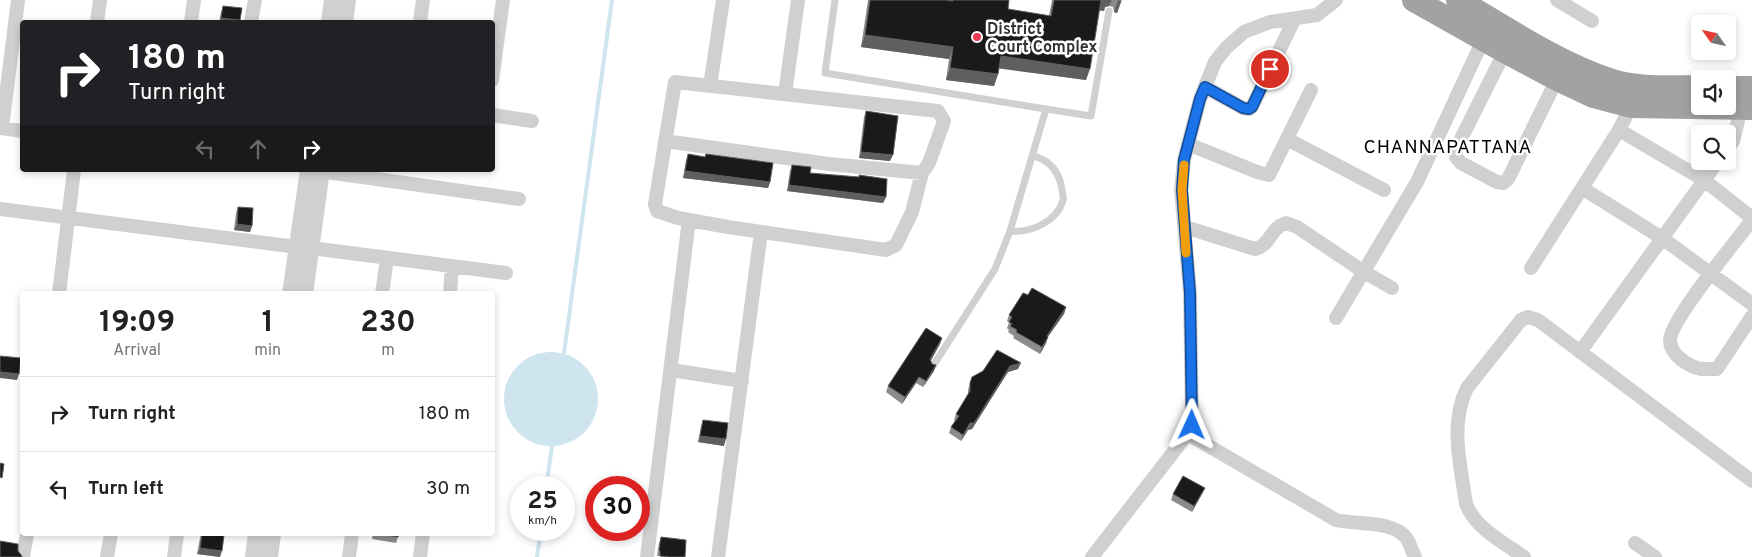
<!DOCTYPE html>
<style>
:root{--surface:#fff;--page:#f2f2f2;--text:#222;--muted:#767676;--line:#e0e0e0}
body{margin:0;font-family:Overpass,sans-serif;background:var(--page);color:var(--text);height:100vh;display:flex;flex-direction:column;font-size:19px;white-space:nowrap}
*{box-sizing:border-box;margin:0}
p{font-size:16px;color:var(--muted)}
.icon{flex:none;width:28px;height:28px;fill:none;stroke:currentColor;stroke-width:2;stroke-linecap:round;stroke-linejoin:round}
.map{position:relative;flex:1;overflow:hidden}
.details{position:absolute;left:20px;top:291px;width:475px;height:245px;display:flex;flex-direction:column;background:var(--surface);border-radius:5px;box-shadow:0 2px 8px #0003}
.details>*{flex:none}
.hud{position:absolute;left:20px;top:20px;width:475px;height:152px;border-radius:5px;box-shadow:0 2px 8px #0003;background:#202124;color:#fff;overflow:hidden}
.needle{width:32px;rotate:304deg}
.controls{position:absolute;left:1691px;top:15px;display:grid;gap:10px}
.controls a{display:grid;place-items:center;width:45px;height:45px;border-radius:5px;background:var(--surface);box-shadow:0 2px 8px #0003;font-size:25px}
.speed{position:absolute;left:510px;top:476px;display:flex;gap:10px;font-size:25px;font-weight:700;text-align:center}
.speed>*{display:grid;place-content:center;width:65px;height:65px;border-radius:50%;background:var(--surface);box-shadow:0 2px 8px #0003;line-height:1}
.speed small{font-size:12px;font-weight:400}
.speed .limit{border:8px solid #d22;background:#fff;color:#111}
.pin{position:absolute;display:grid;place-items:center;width:42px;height:42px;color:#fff;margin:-21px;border:2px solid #fff;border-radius:50%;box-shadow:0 1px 5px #0007}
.me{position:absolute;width:55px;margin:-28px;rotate:1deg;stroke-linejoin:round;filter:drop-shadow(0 0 4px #0008)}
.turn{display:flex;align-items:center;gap:18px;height:105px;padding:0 25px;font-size:22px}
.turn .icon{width:65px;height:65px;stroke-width:2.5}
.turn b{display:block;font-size:35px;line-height:42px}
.lanes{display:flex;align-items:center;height:48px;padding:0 25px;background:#0003;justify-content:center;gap:25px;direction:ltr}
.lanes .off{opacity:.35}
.eta{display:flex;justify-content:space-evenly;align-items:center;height:85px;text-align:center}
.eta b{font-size:30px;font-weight:700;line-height:35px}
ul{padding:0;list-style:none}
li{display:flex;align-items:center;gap:15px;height:75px;padding:0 25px;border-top:1px solid var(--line)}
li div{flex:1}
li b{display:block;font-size:19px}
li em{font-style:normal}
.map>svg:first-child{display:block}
</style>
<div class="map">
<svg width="1752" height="557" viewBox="0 0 1752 557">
<rect width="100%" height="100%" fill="#fff"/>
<path fill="#cee4ee" d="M504 399a47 47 0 1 1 94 0a47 47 0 1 1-94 0Z"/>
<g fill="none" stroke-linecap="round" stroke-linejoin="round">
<path stroke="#cee4ee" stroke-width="4" d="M564,353L612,0
M546,488L552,446
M537,557L541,530"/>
<path stroke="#d0d0d0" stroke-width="7" d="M835,0L825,73L1046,109
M1010,231C1030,233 1057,222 1063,200C1064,197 1062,192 1062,189C1059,172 1050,160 1033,156
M933,366L995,269L1010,231L1046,109L1091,116L1109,11"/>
<path stroke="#d0d0d0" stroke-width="14" d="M1557,0L1592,21
M97,22L100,0
M191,22L194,0
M251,22L255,0
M420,22L423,0
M1505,51L1456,149V157L1461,163L1497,182L1503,183L1508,179L1557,79
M492,80L503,0
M710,86L723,0
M1205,87L1243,108L1249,109L1252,107L1294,20
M785,94L798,0
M492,115L532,121
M0,128L22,131
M2,128L18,0
M1619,130L1704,180L1752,218
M1287,139L1384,190
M665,141L829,164L922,173L929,163L944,121L938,111L675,82L655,204L657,211L678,218L728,227L886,250L896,245L912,212L922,173
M1188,144L1257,172L1269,175L1311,90
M1728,148L1733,141L1741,108
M312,170L519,199
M1582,188L1662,238L1752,304
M0,209L297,247
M1752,220C1737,240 1671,319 1670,340C1670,355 1688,366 1701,369C1706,369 1712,369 1717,369L1752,316
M1185,227L1255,249C1272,244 1269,229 1286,223L1297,227L1364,272L1392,288
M311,248L506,273
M1531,268L1619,130L1631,106
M59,294L74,170
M382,294L387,258
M450,294L452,266
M1336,318L1417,182L1483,40
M1580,352L1718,161
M671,370L742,381
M1188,434L1336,520C1356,525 1395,520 1407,539C1410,544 1412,551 1415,557
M1635,543L1655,557
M23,557L27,534
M107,557L111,534
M174,557L177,534
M349,557L352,534
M420,557L423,534
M647,557L689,220
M718,557L761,232
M1092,557L1182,441L1192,425L1190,293L1181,190L1184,160L1200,99L1215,62L1226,48L1244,32L1270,22L1317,15L1336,0
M1524,557C1503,542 1476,529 1466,504C1461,466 1449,425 1467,388L1521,320L1528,317L1538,320L1752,481"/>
<path stroke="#d0d0d0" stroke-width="18" d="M330,22L333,0
M344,22L347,0
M291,294L309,170
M304,294L321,170
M254,557L257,534
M269,557L272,534"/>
<path stroke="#a2a2a2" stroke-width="24" d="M1414,0L1510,54L1557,79L1593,96L1631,106L1752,108
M1458,0C1504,27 1558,63 1609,80C1638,90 1670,87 1700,87
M1728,88H1752"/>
</g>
<path fill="#8c8c8c" d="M868,0H946L951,1V0H1009L1008,9L1049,16L1052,0H1122L1117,13L1114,12L1113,7L1109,6L1105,7L1104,11L1099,10L1086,80L999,68L998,74L994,86L946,80L949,59L861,47Z
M223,6L240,20L239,22H219L221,12Z
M866,111L890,161L859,158L864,117Z
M688,154L705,157L706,154L770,182L768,188L683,178L686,160Z
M792,165L810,173L886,197L883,203L787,191L790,171Z
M238,207L252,226L250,232L234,230L236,213Z
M1066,307L1064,314L1048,337L1046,343L1040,354L1013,338L1014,336L1008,332L1009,330L1007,328L1009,323L1007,321L1009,315Z
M942,338L940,344L931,361L932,364L936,365L934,371L923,387L916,383L902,404L886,392L888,386Z
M1018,369L1008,372L972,429L968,430L961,441L949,433L951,427L955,421L954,420L956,414L968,395V390L972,377Z
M703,420L724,446L698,442L701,426Z
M1173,494H1202L1192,512L1171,500Z
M201,534L220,557L197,554L200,538Z
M373,534H399L396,543L372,539Z
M661,537L685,557L657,556L659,543Z"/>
<path fill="#5f5f5f" d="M1100,0H1112L1109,6L1105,7L1104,11L1097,10Z
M1118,0L1121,1L1117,13L1114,12Z
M221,18L240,20L239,22H220Z
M865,35L953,47L949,59L861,47Z
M1001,56L1090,69L1086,80L996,68Z
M950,68L998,74L994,86L946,80Z
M861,152L893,155L890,161L859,158Z
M685,171L770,182L768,188L683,178Z
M789,185L886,197L883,203L787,191Z
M237,224L252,226L250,232L234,230Z
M1066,307L1064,314L1044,342L1047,336Z
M1048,337L1046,343L1040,354L1042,347Z
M942,338L940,344L928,365L930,359Z
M1021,363L1018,369L1008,372L972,429L968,430L961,441L963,435L1010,366Z
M936,365L934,371L923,387L926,381Z
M0,372L19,374L17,380L0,378Z
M919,377L916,383L902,404L905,397Z
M700,436L726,439L724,446L698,442Z
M1205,488L1202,494L1192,512L1194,506Z
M200,548L222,551L220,557L197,554Z"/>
<path fill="#1a1a1a" stroke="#5f5f5f" d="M870,0H946L953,1V0H1009L1008,9L1051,16L1054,0H1101L1090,69L1001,56L998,74L950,68L953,47L865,35Z
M223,6L242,8L240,20L221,18Z
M866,111L898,116L893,155L861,152Z
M688,154L705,157L706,154L773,163L770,182L685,171Z
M792,165L811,167L810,173L859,177V175L887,179L886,197L789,185Z
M238,207L253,208L252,226L237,224Z
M1032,288L1066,307L1047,336L1048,337L1042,347L1016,332L1017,330L1010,326L1012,324L1009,322L1012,317L1009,315L1023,293L1028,295Z
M926,328L942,338L930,359L932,364L936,365L926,381L919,377L905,397L888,386Z
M997,350L1021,363L1010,366L974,423H970L963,435L951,427L959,416L956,414L970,391V383L972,377L983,371Z
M0,356L21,358L19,374L0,372Z
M703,420L728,423L726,439L700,436Z
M0,463L4,464L2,478L0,477Z
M1183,476L1205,488L1194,506L1173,494Z
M202,534H214L224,535L222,551L200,548Z
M381,534H399L398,537Z
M661,537L686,540L685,557H669L660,556V551L659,550Z
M0,541L18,544V551L22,556V557H0Z"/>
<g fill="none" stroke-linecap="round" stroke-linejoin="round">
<defs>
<path id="route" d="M1192,425L1190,293L1182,190L1184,160L1200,99L1205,87L1243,108L1249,109L1252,107L1270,69"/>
</defs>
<use href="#route" stroke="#114b97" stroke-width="12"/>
<use href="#route" stroke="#1a73e8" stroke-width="9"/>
<path stroke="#f59e0b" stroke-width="9" d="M1184,165L1182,190L1186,253"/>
</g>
<circle fill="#e73852" stroke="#fff" stroke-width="2" cx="977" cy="37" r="5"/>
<g text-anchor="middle" stroke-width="5" stroke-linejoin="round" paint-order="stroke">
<g font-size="16" font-weight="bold" fill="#333" stroke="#fff" text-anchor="start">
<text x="987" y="34">District<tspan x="987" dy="18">Court Complex</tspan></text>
</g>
<g font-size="19" letter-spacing="1" fill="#000" stroke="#fff">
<text x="1448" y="153">CHANNAPATTANA</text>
</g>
</g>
</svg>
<div class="controls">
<a><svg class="needle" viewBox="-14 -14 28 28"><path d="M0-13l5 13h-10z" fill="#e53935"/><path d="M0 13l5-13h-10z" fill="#767676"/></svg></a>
<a><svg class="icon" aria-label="sound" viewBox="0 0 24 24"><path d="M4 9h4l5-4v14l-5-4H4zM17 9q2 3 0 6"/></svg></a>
<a><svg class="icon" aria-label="search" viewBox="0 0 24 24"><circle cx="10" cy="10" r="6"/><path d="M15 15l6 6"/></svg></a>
</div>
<div class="speed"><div>25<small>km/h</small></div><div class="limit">30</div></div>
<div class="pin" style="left:1270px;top:69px;background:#d93025"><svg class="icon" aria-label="arrive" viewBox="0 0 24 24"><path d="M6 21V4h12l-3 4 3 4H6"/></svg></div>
<svg class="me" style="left:1192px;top:425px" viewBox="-20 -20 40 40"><path d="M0-17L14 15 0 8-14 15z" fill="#1a73e8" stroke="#fff" stroke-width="4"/></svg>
<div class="hud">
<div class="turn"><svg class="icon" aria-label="right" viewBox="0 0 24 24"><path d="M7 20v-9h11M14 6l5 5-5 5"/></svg><div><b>180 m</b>Turn right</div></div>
<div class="lanes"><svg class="icon off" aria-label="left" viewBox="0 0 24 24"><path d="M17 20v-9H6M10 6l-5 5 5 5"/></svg><svg class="icon off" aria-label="ahead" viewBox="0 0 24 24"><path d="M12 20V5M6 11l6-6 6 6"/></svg><svg class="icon" aria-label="right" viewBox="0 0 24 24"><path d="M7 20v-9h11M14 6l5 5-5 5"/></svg></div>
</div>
<section class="details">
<div class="eta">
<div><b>19:09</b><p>Arrival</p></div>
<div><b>1</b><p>min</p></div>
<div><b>230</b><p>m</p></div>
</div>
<ul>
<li><svg class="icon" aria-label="right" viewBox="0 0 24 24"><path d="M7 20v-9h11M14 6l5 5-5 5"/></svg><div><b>Turn right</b></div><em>180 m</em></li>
<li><svg class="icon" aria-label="left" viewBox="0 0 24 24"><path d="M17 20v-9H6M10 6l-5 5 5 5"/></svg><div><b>Turn left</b></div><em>30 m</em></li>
</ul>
</section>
</div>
